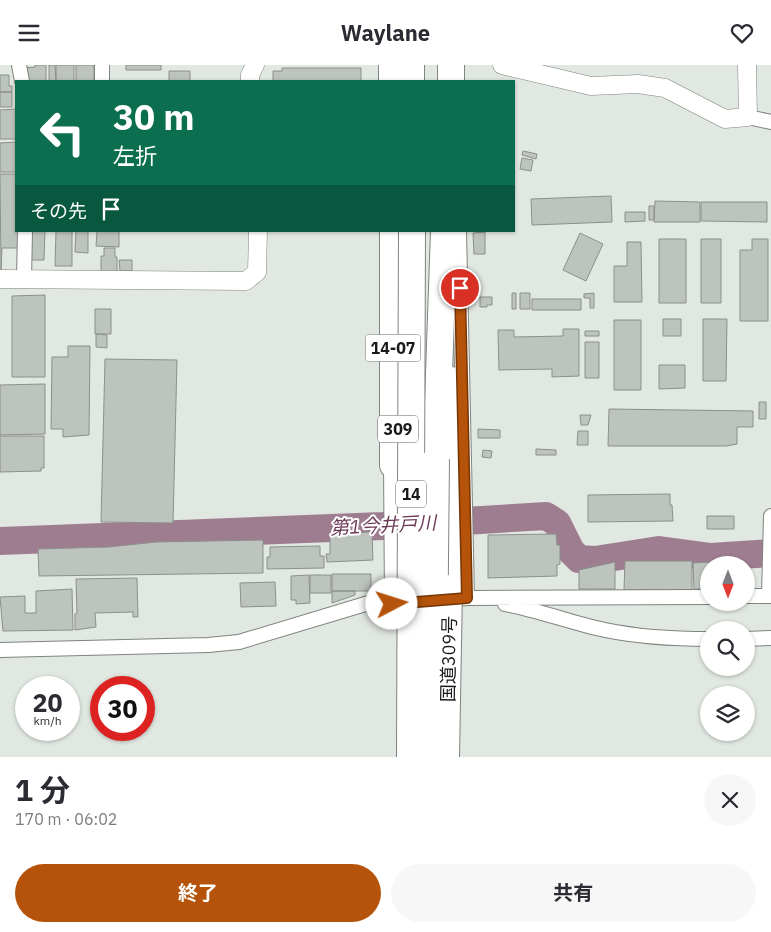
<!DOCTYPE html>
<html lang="ja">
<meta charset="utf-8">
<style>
:root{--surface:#fff;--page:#f7f7f7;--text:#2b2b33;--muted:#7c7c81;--accent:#b45309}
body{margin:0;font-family:"IBM Plex Sans","Noto Sans JP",sans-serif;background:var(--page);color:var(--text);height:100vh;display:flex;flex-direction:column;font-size:19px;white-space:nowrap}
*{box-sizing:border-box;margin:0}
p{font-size:16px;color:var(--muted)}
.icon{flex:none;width:28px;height:28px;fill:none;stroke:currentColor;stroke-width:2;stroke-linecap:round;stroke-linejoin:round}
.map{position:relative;height:692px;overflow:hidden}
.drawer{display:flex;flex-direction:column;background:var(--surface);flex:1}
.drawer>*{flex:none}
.banner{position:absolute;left:15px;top:15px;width:500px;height:152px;border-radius:0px;box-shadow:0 1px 4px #0004;background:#0b6e4f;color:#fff;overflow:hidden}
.needle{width:32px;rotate:180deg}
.tools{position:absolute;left:700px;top:491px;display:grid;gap:10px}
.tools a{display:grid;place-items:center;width:55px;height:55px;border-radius:50%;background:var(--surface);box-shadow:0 1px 4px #0004;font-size:25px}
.speed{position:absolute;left:15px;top:611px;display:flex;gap:10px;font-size:25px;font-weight:700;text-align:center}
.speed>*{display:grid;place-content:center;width:65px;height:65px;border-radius:50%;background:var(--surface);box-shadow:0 1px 4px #0004;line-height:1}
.speed small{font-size:12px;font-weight:400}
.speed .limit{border:8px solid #d22;background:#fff;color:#111}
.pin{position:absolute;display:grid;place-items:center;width:42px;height:42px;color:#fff;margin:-21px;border:2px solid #fff;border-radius:50%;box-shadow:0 1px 5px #0007}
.me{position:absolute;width:55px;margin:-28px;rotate:85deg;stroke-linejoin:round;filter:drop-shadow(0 0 4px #0008)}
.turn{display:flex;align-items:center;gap:18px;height:105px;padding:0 15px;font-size:22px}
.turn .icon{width:65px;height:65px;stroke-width:2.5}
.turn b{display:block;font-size:35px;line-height:42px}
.then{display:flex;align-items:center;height:48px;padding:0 15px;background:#0003;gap:10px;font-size:19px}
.round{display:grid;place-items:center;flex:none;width:52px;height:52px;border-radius:26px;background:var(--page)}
.summary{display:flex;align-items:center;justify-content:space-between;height:85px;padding:0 15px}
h1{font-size:30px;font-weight:700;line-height:38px}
.cta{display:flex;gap:10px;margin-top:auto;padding:10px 15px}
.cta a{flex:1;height:58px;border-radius:30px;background:var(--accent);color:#fff;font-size:20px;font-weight:700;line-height:58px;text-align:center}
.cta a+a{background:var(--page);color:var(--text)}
header{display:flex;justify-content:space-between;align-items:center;height:65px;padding:0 15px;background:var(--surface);font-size:22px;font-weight:700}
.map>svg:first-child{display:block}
</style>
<header><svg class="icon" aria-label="menu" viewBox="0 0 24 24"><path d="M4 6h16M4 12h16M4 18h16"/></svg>Waylane<svg class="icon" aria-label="heart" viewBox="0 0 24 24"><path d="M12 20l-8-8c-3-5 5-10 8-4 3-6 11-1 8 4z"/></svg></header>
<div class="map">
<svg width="771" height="692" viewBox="0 0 771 692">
<rect width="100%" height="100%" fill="#e1e7e1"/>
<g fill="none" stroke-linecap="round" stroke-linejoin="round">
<path stroke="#9f7d90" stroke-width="28" d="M0,476L383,461L546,451L557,458L571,486L579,494L595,495L659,485L711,492L771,488"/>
</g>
<path fill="#bdc3bd" stroke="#8b908b" d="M35,0H46V16H26L24,3L35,2Z
M49,0H55L56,16H49Z
M56,0H74V16H56Z
M76,0H94V16H76Z
M126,0H161V5H126Z
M282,3H361V16H273V6H282Z
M169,6H190V16H169Z
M0,10H9V21H12V27H0Z
M0,27H12V42H0Z
M16,44V74H0V45Z
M16,77V107H0V78Z
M523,86L537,89L536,94L522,90Z
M522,93L533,95L531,106L520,104Z
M0,109H16V166H20V183H2L1,207Z
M611,131L612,157L532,160L531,134Z
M655,136L700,137V157H654Z
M701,137H767V157L701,156Z
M649,141H654V155H649Z
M625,147H645V156L625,157Z
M31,166H45L44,195H30Z
M56,166H72V201H55Z
M76,166H88V188L75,187Z
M97,166H119V182L96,181Z
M485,167V189H474L473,168Z
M580,168L603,179L586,216L563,205Z
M659,174H686V238H659Z
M701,174H721V238H701Z
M752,174H768V256H740V185H752Z
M627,177H641L642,237H614V201H627Z
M104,183H115V192H117V208H101V191H104Z
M119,195H132V206H120Z
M512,228H516V244H512Z
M520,228H530V244H520Z
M594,228V243H590V233H584V229Z
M45,230V312H12V231Z
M480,232H492V240H487V242H480Z
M532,234H581V245H532Z
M95,244H111V269H95Z
M663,254H681V271H663Z
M703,254H727L726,316H703Z
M614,255H641V325H614Z
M563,264H579V311L552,312V304L499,305L498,265H514V272L563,271Z
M585,266H599V271H585Z
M96,269L107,270V283L96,282Z
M585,277H599V313H585Z
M68,281H90L89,370L63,372V364H51L52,292H68Z
M105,294L177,295L173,458L101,457Z
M659,300H685V323L659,324Z
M45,319V369L0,370V320Z
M759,337H766V354H759Z
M609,344L753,346V362H737V379L726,381H608Z
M580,350H591L588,360H581Z
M478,364L500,365V373H478Z
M578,366H588V380H577Z
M0,371H44V403H41V406L0,407Z
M536,384L556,385V390H536Z
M483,385L492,386L491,393L482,392Z
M670,429V440H672L673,456L588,457V430Z
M707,451H734V464H707Z
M372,467L373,495L327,497L326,489H330V468Z
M556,469L557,480H560V499L557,500V511L488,513V470Z
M263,475V508L39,511L38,484L109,482L156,477Z
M320,481V491H324V503L267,504V492H270V482Z
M625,496H692V525H624Z
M615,497V524H579V505Z
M712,497V500H709V524H694L693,498Z
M332,509H371V526H332Z
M309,510L310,538L296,539V535H291V511Z
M310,510H331V528H310Z
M137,513L138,552H133V547L95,548L96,562L75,565V549L77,548L76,514Z
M275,517L276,541L241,542L240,518Z
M72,524L73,565L3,566L0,532L25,531V548H36V526Z
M332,526H355V530L332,538Z"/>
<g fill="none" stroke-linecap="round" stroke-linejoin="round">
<defs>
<path id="minor" d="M19,0L22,16
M102,16V0
M748,52L771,57
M459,166L467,533
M24,214L25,166
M391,394L392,539
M746,531H771
M769,531L771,451
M445,535L467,533L709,532
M505,539C539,545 571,558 605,565C639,572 674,574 709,574
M746,574L771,573
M0,585L208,580L239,577L372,537L392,539L416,537"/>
<path id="tertiary" d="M502,0L591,21L638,19L665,23L725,54L748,52L747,0
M250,16V10L255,0
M0,214L246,216L257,207L258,166"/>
<path id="trunk" d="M391,0V16
M450,522L451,314"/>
<path id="motorway" d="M411,0V16
M451,16V0
M393,166V400
M436,394L444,166"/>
</defs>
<use href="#minor" stroke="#7f847e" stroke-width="16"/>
<use href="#tertiary" stroke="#7f847e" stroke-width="19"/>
<use href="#trunk" stroke="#7f847e" stroke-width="26"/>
<use href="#motorway" stroke="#7f847e" stroke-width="28"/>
<use href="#minor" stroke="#fff" stroke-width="14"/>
<use href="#tertiary" stroke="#fff" stroke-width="18"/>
<use href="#trunk" stroke="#fff" stroke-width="24"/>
<use href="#motorway" stroke="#fff" stroke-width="26"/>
<defs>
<path id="trunk-bridge" d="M447,692L450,522"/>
<path id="motorway-bridge" d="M410,692L412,166
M433,692L436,394"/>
</defs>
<use href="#trunk-bridge" stroke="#7f847e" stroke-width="26" stroke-linecap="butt"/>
<use href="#motorway-bridge" stroke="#7f847e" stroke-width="28" stroke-linecap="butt"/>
<use href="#trunk-bridge" stroke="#fff" stroke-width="24"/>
<use href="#motorway-bridge" stroke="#fff" stroke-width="26"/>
</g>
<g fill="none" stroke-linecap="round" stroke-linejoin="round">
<defs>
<path id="route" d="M392,539L467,533L460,223"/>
</defs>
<use href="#route" stroke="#753606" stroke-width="12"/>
<use href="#route" stroke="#b45309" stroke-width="9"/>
</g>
<g text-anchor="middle" stroke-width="4" stroke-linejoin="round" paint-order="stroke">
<g fill="#fff" stroke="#5d5f5d" stroke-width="1">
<rect x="365.5" y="269.5" width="55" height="27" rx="4"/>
<rect x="378" y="350.5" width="40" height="27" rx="4"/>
<rect x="396" y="415.5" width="30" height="27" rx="4"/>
</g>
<g font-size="16" font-weight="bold" fill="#181a18">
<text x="393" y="289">14-07</text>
<text x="398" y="370">309</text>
<text x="411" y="435">14</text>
</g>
<g font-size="18" fill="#181a18" stroke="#fff">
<text transform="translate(449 594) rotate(-89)" y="6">国道309号</text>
</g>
<g font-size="19" font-style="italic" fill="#6c3b58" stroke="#fff">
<text transform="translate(383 460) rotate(-3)" y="7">第1今井戸川</text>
</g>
</g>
</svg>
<div class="tools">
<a><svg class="needle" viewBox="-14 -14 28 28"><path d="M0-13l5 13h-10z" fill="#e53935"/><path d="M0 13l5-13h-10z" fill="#7c7c81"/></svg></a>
<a><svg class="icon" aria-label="search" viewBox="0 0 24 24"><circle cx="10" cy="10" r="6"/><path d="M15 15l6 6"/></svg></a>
<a><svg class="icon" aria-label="layers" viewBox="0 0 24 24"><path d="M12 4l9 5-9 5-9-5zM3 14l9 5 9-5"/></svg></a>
</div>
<div class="speed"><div>20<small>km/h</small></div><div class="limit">30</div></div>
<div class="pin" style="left:460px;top:223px;background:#d93025"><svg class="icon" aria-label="arrive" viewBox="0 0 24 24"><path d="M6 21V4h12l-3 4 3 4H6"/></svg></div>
<svg class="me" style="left:392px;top:539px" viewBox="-20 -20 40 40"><circle r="19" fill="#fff"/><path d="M0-13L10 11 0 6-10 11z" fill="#b45309"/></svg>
<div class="banner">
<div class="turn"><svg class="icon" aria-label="left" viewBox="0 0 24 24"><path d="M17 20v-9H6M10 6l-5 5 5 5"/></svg><div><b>30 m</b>左折</div></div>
<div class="then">その先<svg class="icon" aria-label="arrive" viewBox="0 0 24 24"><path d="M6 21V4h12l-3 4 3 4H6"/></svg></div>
</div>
</div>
<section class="drawer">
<div class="summary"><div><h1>1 分</h1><p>170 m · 06:02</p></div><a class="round"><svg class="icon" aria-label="close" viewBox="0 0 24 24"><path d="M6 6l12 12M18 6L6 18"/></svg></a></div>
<div class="cta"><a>終了</a><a>共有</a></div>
</section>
